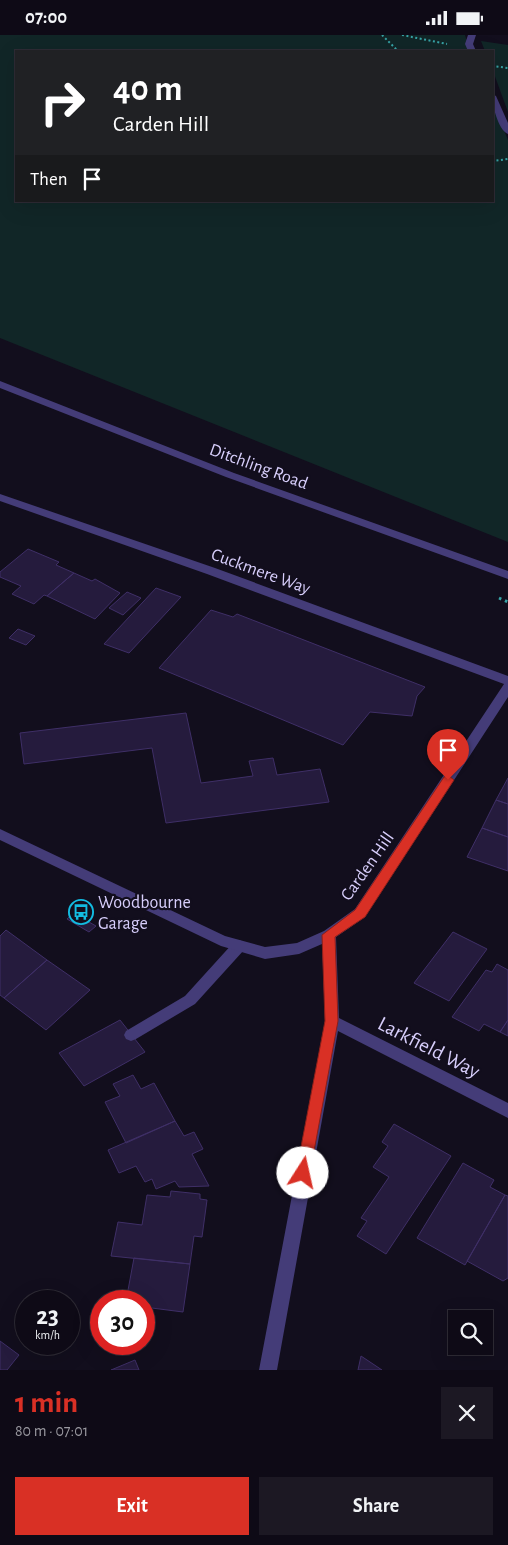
<!DOCTYPE html>
<meta charset="utf-8">
<style>
:root{--surface:#0e0a16;--page:#1c1823;--text:#f1f3f6;--muted:#9b9aa1;--line:#2e2b35;--accent:#d93025}
body{margin:0;font-family:"Alegreya Sans",sans-serif;background:var(--page);color:var(--text);height:100vh;display:flex;flex-direction:column;font-size:19px;white-space:nowrap}
*{box-sizing:border-box;margin:0}
p{font-size:16px;color:var(--muted)}
.icon{flex:none;width:28px;height:28px;fill:none;stroke:currentColor;stroke-width:2;stroke-linecap:round;stroke-linejoin:round}
.map{position:relative;height:1335px;overflow:hidden}
.drawer{display:flex;flex-direction:column;background:var(--surface);flex:1}
.drawer>*{flex:none}
.hud{position:absolute;left:15px;top:15px;width:479px;height:152px;border-radius:0px;box-shadow:0 5px 20px #0002,0 0 0 1px var(--line);background:#202124;color:#fff;overflow:hidden}
.buttons{position:absolute;left:448px;top:1275px;display:grid;gap:10px}
.buttons a{display:grid;place-items:center;width:45px;height:45px;border-radius:0px;background:var(--surface);box-shadow:0 5px 20px #0002,0 0 0 1px var(--line);font-size:25px}
.speed{position:absolute;left:15px;top:1255px;display:flex;gap:10px;font-size:25px;font-weight:700;text-align:center}
.speed>*{display:grid;place-content:center;width:65px;height:65px;border-radius:50%;background:var(--surface);box-shadow:0 5px 20px #0002,0 0 0 1px var(--line);line-height:1}
.speed small{font-size:12px;font-weight:400}
.speed .limit{border:8px solid #d22;background:#fff;color:#111}
.pin{position:absolute;display:grid;place-items:center;width:42px;height:42px;color:#fff;margin:-51px -21px;border-radius:50% 50% 50% 0;rotate:-45deg;box-shadow:0 0 5px #0007}
.pin .icon{rotate:45deg}
.me{position:absolute;width:55px;margin:-28px;rotate:10deg;stroke-linejoin:round;filter:drop-shadow(0 0 4px #0008)}
.turn{display:flex;align-items:center;gap:18px;height:105px;padding:0 15px;font-size:22px}
.turn .icon{width:65px;height:65px;stroke-width:2.5}
.turn b{display:block;font-size:35px;line-height:42px}
.then{display:flex;align-items:center;height:48px;padding:0 15px;background:#0003;gap:10px;font-size:19px}
.round{display:grid;place-items:center;flex:none;width:52px;height:52px;border-radius:0px;background:var(--page)}
.head{display:flex;align-items:center;justify-content:space-between;height:85px;padding:0 15px}
h1{font-size:30px;font-weight:700;line-height:38px;color:var(--accent)}
.cta{display:flex;gap:10px;margin-top:auto;padding:10px 15px}
.cta a{flex:1;height:58px;border-radius:0px;background:var(--accent);color:#fff;font-size:20px;font-weight:700;line-height:58px;text-align:center}
.cta a+a{background:var(--page);color:var(--text)}
.status{display:flex;justify-content:space-between;align-items:center;height:35px;padding:0 25px;background:var(--surface);direction:ltr}
.status svg{height:14px;fill:currentColor}
.map>svg:first-child{display:block}
</style>
<div class="status"><b>07:00</b><svg viewBox="0 0 49 12"><path d="M0 12V9h3v3zM5 12V6h3v6zM10 12V3h3v9zM15 12V0h3v12zM26 1h20v11H26zM47 4h2v5h-2z"/></svg></div>
<div class="map">
<svg width="508" height="1335" viewBox="0 0 508 1335">
<rect width="100%" height="100%" fill="#120e1d"/>
<path fill="#112627" d="M0,0H465L470,16H16V166H492L493,69L508,105V507L0,303Z
M481,6L508,10V77L493,36L492,16H485Z"/>
<path fill="#251b3d" stroke="#3f2f67" d="M28,514L59,527L56,530L74,538L47,561L44,560L34,569L12,559L21,551L0,542V537Z
M74,538L92,546L95,544L120,558L95,584L47,561Z
M156,553L181,562L129,618L104,609Z
M127,557L141,563L123,580L109,573Z
M211,575L233,582L237,579L425,652L417,661L412,681L370,677L343,710L159,633Z
M18,594L35,601L26,610L9,603Z
M186,678L201,748L253,741L249,726L273,723L277,740L320,734L329,767L166,788L152,713L24,729L20,698Z
M508,743V769L496,765Z
M496,765L508,769V802L482,793Z
M482,793L508,802V836L467,822Z
M73,878L96,891L89,897L67,884Z
M6,895L47,925L4,963L0,960V901Z
M453,897L487,914L449,966L414,948Z
M47,925L90,955L46,995L4,963Z
M497,929L508,935V985L500,997L484,989L479,996L452,982L486,935L492,937Z
M120,985L145,1017L84,1051L59,1018Z
M508,985V1001L500,997Z
M133,1040L141,1054L154,1048L175,1086L126,1108L105,1067L120,1061L113,1049Z
M175,1086L184,1101L194,1097L203,1114L192,1119L209,1151L179,1152L175,1146L156,1154L152,1144L145,1147L136,1131L119,1138L108,1115Z
M394,1089L451,1121L386,1219L357,1201L367,1186L361,1183L389,1142L373,1132L388,1111L382,1107Z
M463,1128L494,1145L490,1152L505,1160L465,1230L417,1203Z
M171,1156L200,1159V1164L207,1165L202,1202L194,1201L190,1229L111,1221L118,1187L142,1190L147,1160L170,1162Z
M505,1160L508,1161V1243L503,1246L467,1226Z
M134,1223L190,1229L183,1277L144,1272V1266H126Z
M0,1306L19,1320L7,1335H0Z
M361,1321L382,1335H358Z
M135,1325L139,1335H111Z"/>
<g fill="none" stroke-linecap="round" stroke-linejoin="round">
<path stroke="#37a3a6" stroke-width="2" stroke-dasharray="2 2.5" stroke-linecap="butt" d="M382,0L398,16
M402,0L447,9
M492,31L508,33
M492,126L508,124"/>
<path stroke="#37a3a6" stroke-width="3" stroke-dasharray="2.5 4" stroke-linecap="butt" d="M499,563L508,567"/>
<path fill="#443c78" fill-rule="evenodd" d="M468,0H476L473,9L476,16H468L465,9Z
M492,59L496,61L508,88V99C498,95 492,69 492,59Z
M239,905L244,907L246,911L244,915L195,969L136,1004L131,1006L126,1004L124,1000L126,996L185,961L234,907Z"/>
<path fill="#443c78" fill-rule="evenodd" d="M0,459L215,533L508,641V662L365,882L336,902L339,983L508,1068V1083L338,996L277,1335H259L325,986L322,909L299,919L265,924L221,911L0,805V794L225,901L265,912L297,908L324,896L355,874L504,649L207,539L0,466Z"/>
<path fill="#443c78" fill-rule="evenodd" d="M0,346L234,438L508,536V544L226,442L0,353Z"/>
</g>
<path fill="#d93025" stroke="#8d1f18" d="M448,740L454,745L452,748L365,882L335,902L338,986L310,1138L308,1143L303,1145L298,1143L296,1138L325,986L322,900L355,875L444,742Z"/>
<defs>
<symbol id="bus-ring" viewBox="-11 -11 22 22"><circle r="9.5" fill="#120e1d" stroke="#13bce2" stroke-width="1.5"/><path d="M-5-6H5V4H4V6H2V4H-2V6H-4V4H-5ZM-3.5-4V0h7V-4ZM-3.5 1.2v1.5H-2V1.2ZM2 1.2v1.5H3.5V1.2Z" fill="#13bce2"/></symbol>
</defs>
<g fill-rule="evenodd">
<use href="#bus-ring" x="67" y="863" width="28" height="28"/>
</g>
<g text-anchor="middle" stroke-width="4.5" stroke-linejoin="round" paint-order="stroke">
<g font-size="18" fill="#d7cefb" stroke="#120e1d">
<text transform="translate(259 431) rotate(20)" y="6">Ditchling Road</text>
<text transform="translate(261 536) rotate(20)" y="6">Cuckmere Way</text>
<text transform="translate(367 831) rotate(-55)" y="6">Carden Hill</text>
</g>
<g font-size="18" fill="#d7cefb" stroke="#120e1d" text-anchor="start">
<text x="98" y="873">Woodbourne<tspan x="98" dy="21">Garage</tspan></text>
</g>
<g font-size="21" fill="#d7cefb" stroke="#120e1d">
<text transform="translate(429 1012) rotate(27)" y="7">Larkfield Way</text>
</g>
</g>
</svg>
<div class="buttons">
<a><svg class="icon" aria-label="search" viewBox="0 0 24 24"><circle cx="10" cy="10" r="6"/><path d="M15 15l6 6"/></svg></a>
</div>
<div class="speed"><div>23<small>km/h</small></div><div class="limit">30</div></div>
<div class="pin" style="left:448px;top:745px;background:#d93025"><svg class="icon" aria-label="arrive" viewBox="0 0 24 24"><path d="M6 21V4h12l-3 4 3 4H6"/></svg></div>
<svg class="me" style="left:303px;top:1138px" viewBox="-20 -20 40 40"><circle r="19" fill="#fff"/><path d="M0-13L10 11 0 6-10 11z" fill="#d93025"/></svg>
<div class="hud">
<div class="turn"><svg class="icon" aria-label="right" viewBox="0 0 24 24"><path d="M7 20v-9h11M14 6l5 5-5 5"/></svg><div><b>40 m</b>Carden Hill</div></div>
<div class="then">Then<svg class="icon" aria-label="arrive" viewBox="0 0 24 24"><path d="M6 21V4h12l-3 4 3 4H6"/></svg></div>
</div>
</div>
<section class="drawer">
<div class="head"><div><h1>1 min</h1><p>80 m · 07:01</p></div><a class="round"><svg class="icon" aria-label="close" viewBox="0 0 24 24"><path d="M6 6l12 12M18 6L6 18"/></svg></a></div>
<div class="cta"><a>Exit</a><a>Share</a></div>
</section>
